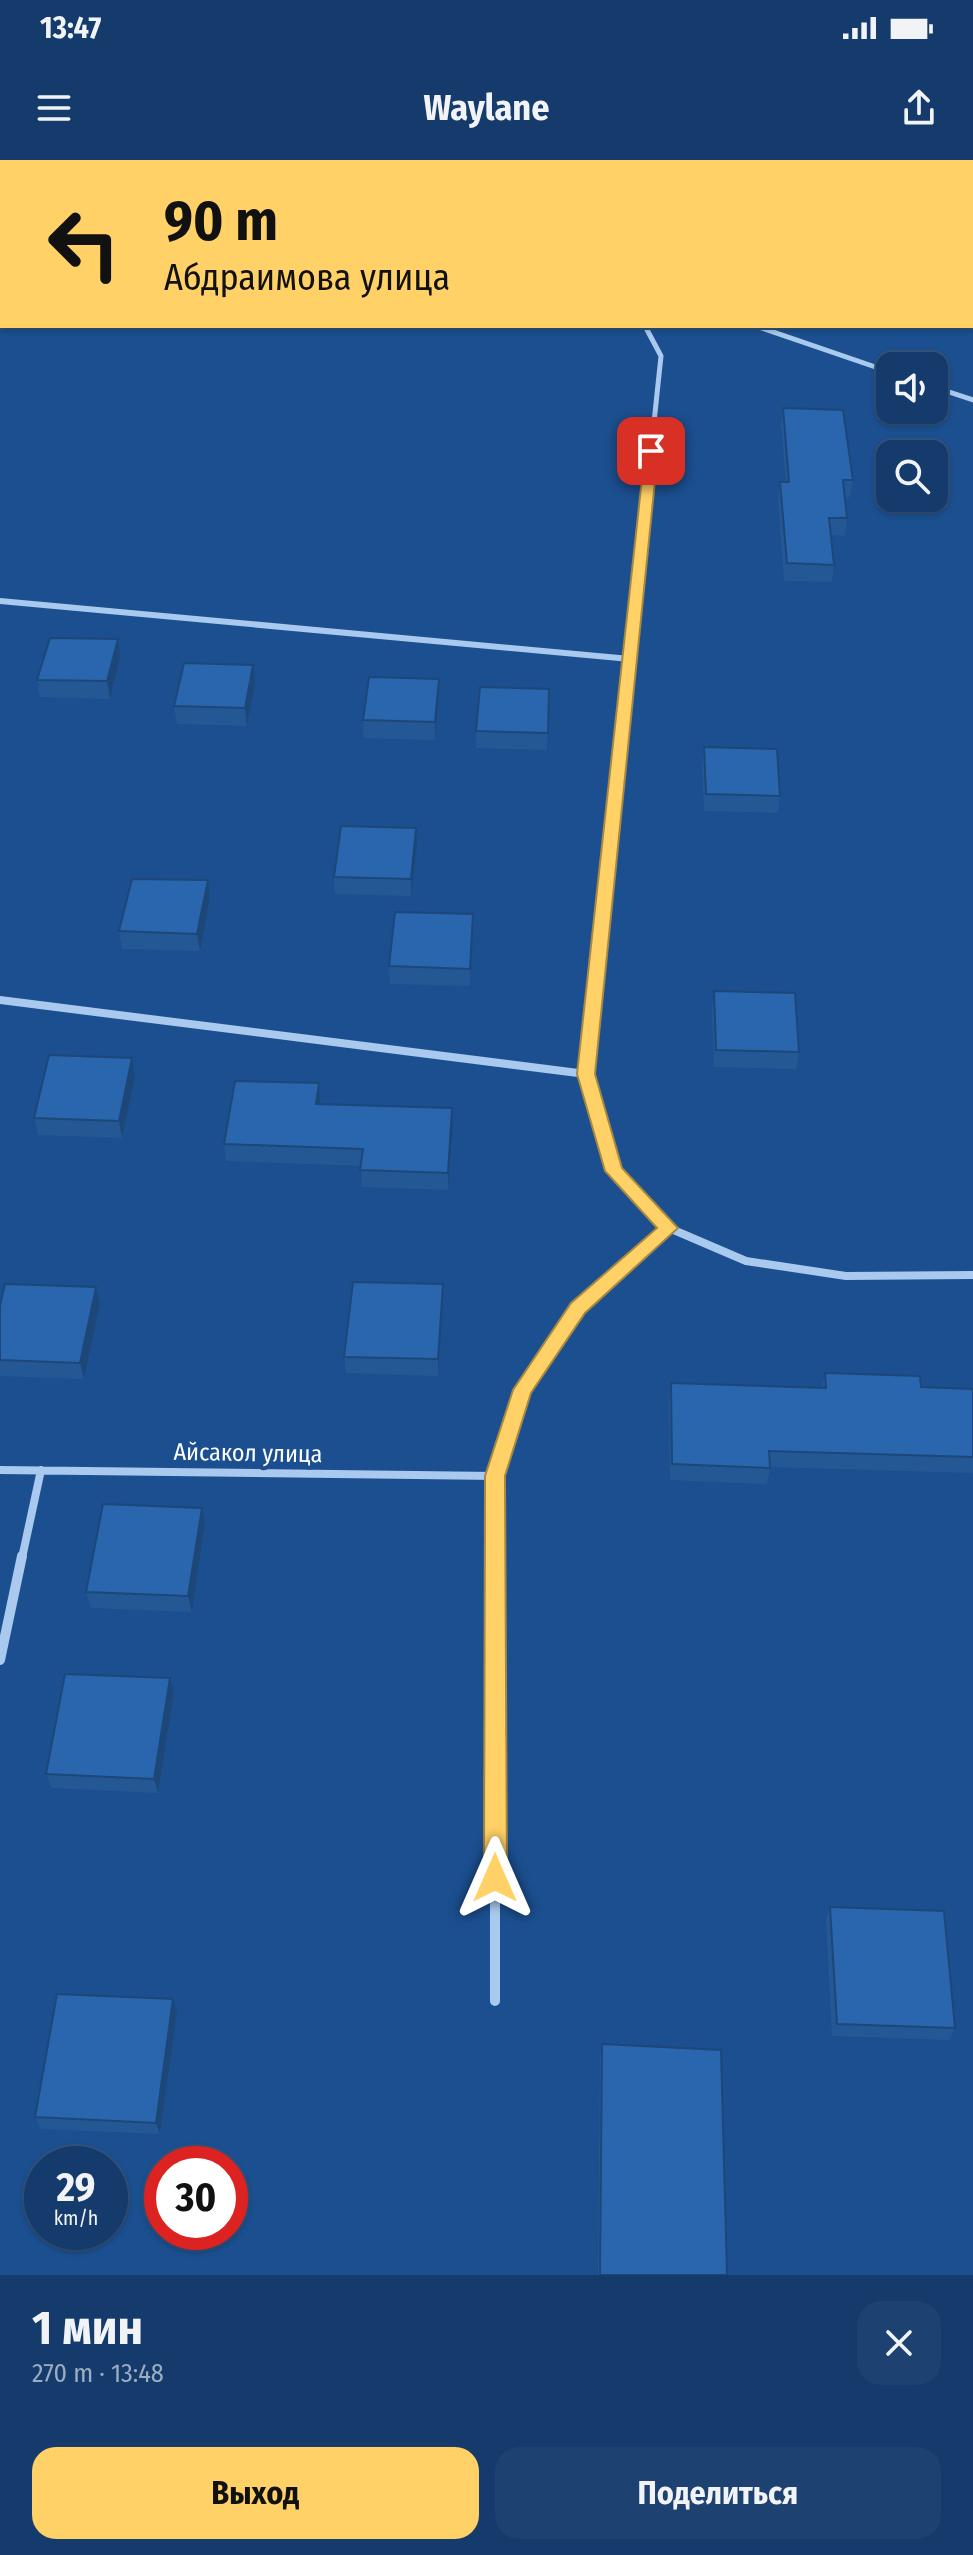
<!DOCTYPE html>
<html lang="ru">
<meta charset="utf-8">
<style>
:root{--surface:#143b6b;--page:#1d4271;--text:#f1f3f6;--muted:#9dadc1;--line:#33557e;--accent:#ffd166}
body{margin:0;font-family:"Fira Sans Condensed",sans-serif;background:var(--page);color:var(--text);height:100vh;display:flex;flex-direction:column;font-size:30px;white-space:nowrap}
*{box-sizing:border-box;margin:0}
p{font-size:26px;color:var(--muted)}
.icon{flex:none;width:44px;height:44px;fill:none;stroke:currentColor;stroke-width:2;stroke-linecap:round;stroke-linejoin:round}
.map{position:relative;height:2115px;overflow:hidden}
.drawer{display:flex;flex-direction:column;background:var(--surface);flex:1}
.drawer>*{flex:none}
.top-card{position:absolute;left:0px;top:0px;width:974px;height:168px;box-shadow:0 2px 6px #0004,0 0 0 2px var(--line);background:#ffd166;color:#111;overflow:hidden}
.controls{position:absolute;left:876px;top:192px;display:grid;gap:16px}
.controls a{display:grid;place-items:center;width:72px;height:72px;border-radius:16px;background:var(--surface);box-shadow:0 2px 6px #0004,0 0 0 2px var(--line);font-size:40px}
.speed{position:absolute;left:24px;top:1986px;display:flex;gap:16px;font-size:40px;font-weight:700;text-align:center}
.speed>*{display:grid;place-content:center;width:104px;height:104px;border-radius:50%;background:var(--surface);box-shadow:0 2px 6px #0004,0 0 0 2px var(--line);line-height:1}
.speed small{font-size:20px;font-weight:400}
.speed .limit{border:12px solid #d22;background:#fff;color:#111}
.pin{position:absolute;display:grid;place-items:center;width:68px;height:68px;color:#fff;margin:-34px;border-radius:16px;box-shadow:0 4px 12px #0006}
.me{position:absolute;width:88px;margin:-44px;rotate:0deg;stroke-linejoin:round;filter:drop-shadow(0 0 6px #0008)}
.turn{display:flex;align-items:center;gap:28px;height:168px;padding:0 32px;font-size:36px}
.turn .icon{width:104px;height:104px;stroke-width:2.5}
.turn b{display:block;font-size:56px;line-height:68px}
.round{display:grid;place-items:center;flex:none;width:84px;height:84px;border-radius:24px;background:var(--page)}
.headline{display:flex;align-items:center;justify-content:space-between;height:136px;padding:0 32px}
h1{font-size:48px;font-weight:700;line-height:60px}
.cta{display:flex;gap:16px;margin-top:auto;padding:16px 32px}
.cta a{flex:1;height:92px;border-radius:24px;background:var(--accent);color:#111;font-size:32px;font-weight:700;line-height:92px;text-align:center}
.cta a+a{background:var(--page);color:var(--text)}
.status{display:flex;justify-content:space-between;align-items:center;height:56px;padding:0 40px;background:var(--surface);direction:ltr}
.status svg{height:22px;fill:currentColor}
header{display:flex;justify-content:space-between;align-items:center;height:104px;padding:0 32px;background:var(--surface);font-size:36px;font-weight:700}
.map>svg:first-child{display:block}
</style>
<div class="status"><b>13:47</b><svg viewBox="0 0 49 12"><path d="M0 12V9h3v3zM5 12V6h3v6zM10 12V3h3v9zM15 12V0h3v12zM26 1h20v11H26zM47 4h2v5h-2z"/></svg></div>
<header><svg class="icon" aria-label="menu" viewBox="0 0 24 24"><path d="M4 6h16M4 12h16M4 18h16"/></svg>Waylane<svg class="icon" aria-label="share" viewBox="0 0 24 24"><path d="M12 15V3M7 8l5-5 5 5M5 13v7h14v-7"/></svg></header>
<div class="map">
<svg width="973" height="2115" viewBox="0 0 973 2115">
<rect width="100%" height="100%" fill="#1b4f8f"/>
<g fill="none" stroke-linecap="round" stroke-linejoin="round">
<path stroke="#a9c9ee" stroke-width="5" d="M756,166L890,212
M934,227L973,240
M643,367L661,196L645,166"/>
<path stroke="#a9c9ee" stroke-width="6" d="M0,441L630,499
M595,825L643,365"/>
<path stroke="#a9c9ee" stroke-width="8" d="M595,823L586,914L614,1011L669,1068L746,1101L846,1116L973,1115
M0,840L586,914
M0,1310L495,1316
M22,1398L41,1310
M495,1398V1316L522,1230L578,1148L669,1068"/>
<path stroke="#a9c9ee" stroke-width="10" d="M495,1396V1841
M0,1500L22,1396"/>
</g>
<path fill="#245895" d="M783,248L853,320L850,337H845L847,358L845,376L831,375L834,405L832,422L784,421L778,339L780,322H786L781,265Z
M120,497L110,539L40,537L37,520Z
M255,523L247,566L177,564L174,546Z
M549,529L547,590L476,588V571Z
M439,536L435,580L364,578L363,560Z
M704,587L780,636L778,653L704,651L702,604Z
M417,686L411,736L335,734L334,717Z
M208,720L210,738L200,791L122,789L119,771Z
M473,771L470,826L390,824L389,806Z
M714,831L799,892L796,909L714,907L712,848Z
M132,898L135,916L122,978L38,975L34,958Z
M319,923L320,945L453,965L448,1030L362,1027L361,1006L226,1001L224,984Z
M443,1124V1141L438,1216L346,1213L344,1197Z
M96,1127L100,1144L84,1219L0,1216V1145Z
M825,1213L921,1227L973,1229V1313L770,1307L767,1324L670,1320L669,1240L671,1223L822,1228Z
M202,1348L205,1363L192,1452L91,1448L86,1432Z
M174,1533L158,1633L52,1628L46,1614Z
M830,1747L955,1868L949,1880L832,1876L826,1760Z
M177,1852L160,1974L41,1969L35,1957Z
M602,1884L727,2115H598L600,1896Z"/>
<path fill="#1d4779" d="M118,479L120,497L110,539L107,521Z
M253,505L255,523L247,566L245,548Z
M439,519V536L435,580V562Z
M416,668L417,686L411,736V719Z
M208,720L210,738L200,791L197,774Z
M473,754V771L470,826V809Z
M132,898L135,916L122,978L119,961Z
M319,923L320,940L318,962L316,944Z
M452,948L453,965L448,1030V1013Z
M443,1124V1141L438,1216V1199Z
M96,1127L100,1144L84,1219L80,1203Z
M202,1348L205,1363L192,1452L188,1436Z
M170,1518L174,1533L158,1633L154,1619Z
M173,1839L177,1852L160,1974L156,1963Z"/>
<path fill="#2a66ad" stroke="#1d4779" stroke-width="2" d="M783,248L843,250L853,320H843L847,358H829L834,405L787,403L780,322H789Z
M50,478L118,479L107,521L37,520Z
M184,503L253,505L245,548L174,546Z
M369,517L439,519L435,562L363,560Z
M480,527L549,529L548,573L476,571Z
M704,587L777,589L780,636L706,634Z
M341,666L416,668L411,719L334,717Z
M132,719L208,720L197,774L119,771Z
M395,752L473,754L470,809L389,806Z
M714,831L795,833L799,892L716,890Z
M49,895L132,898L119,961L34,958Z
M235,921L319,923L316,944L452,948L448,1013L360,1010L363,989L224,984Z
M353,1122L443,1124L438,1199L344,1197Z
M5,1124L96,1127L80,1203L0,1200V1145Z
M825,1213L920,1216L921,1227L973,1229V1297L769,1291L770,1308L672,1304L671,1223L826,1228Z
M103,1344L202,1348L188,1436L86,1432Z
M65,1514L170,1518L154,1619L46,1614Z
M830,1747L944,1751L955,1868L837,1864Z
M57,1834L173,1839L156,1963L35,1957Z
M602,1884L721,1890L727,2115H600Z"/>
<path fill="#ffd166" stroke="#a68842" stroke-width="2" d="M651,287L658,291L595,914L622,1008L678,1068L585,1153L531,1233L505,1316L507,1718L504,1725L495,1729L487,1725L484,1718L485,1316L513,1230L571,1143L657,1068L605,1011L577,914L645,291Z"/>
<g text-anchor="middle" stroke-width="8" stroke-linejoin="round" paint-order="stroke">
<g font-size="24" fill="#fff" stroke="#1b4f8f">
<text transform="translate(248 1293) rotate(1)" y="8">Айсакол улица</text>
</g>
</g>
</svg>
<div class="controls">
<a><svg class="icon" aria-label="sound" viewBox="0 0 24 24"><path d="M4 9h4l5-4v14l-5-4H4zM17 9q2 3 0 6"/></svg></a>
<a><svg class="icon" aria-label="search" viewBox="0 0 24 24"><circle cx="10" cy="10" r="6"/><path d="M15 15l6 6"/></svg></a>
</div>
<div class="speed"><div>29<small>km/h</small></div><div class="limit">30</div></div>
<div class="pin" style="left:651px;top:291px;background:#d93025"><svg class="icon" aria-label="arrive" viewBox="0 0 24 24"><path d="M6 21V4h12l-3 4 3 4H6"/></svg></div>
<svg class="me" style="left:495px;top:1718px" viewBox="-20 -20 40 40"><path d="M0-17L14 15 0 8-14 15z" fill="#ffd166" stroke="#fff" stroke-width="4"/></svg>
<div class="top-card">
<div class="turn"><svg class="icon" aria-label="left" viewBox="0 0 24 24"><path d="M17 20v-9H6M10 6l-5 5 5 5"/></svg><div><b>90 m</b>Абдраимова улица</div></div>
</div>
</div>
<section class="drawer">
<div class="headline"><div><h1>1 мин</h1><p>270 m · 13:48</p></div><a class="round"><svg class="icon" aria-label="close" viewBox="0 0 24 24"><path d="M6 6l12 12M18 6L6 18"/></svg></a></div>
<div class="cta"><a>Выход</a><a>Поделиться</a></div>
</section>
